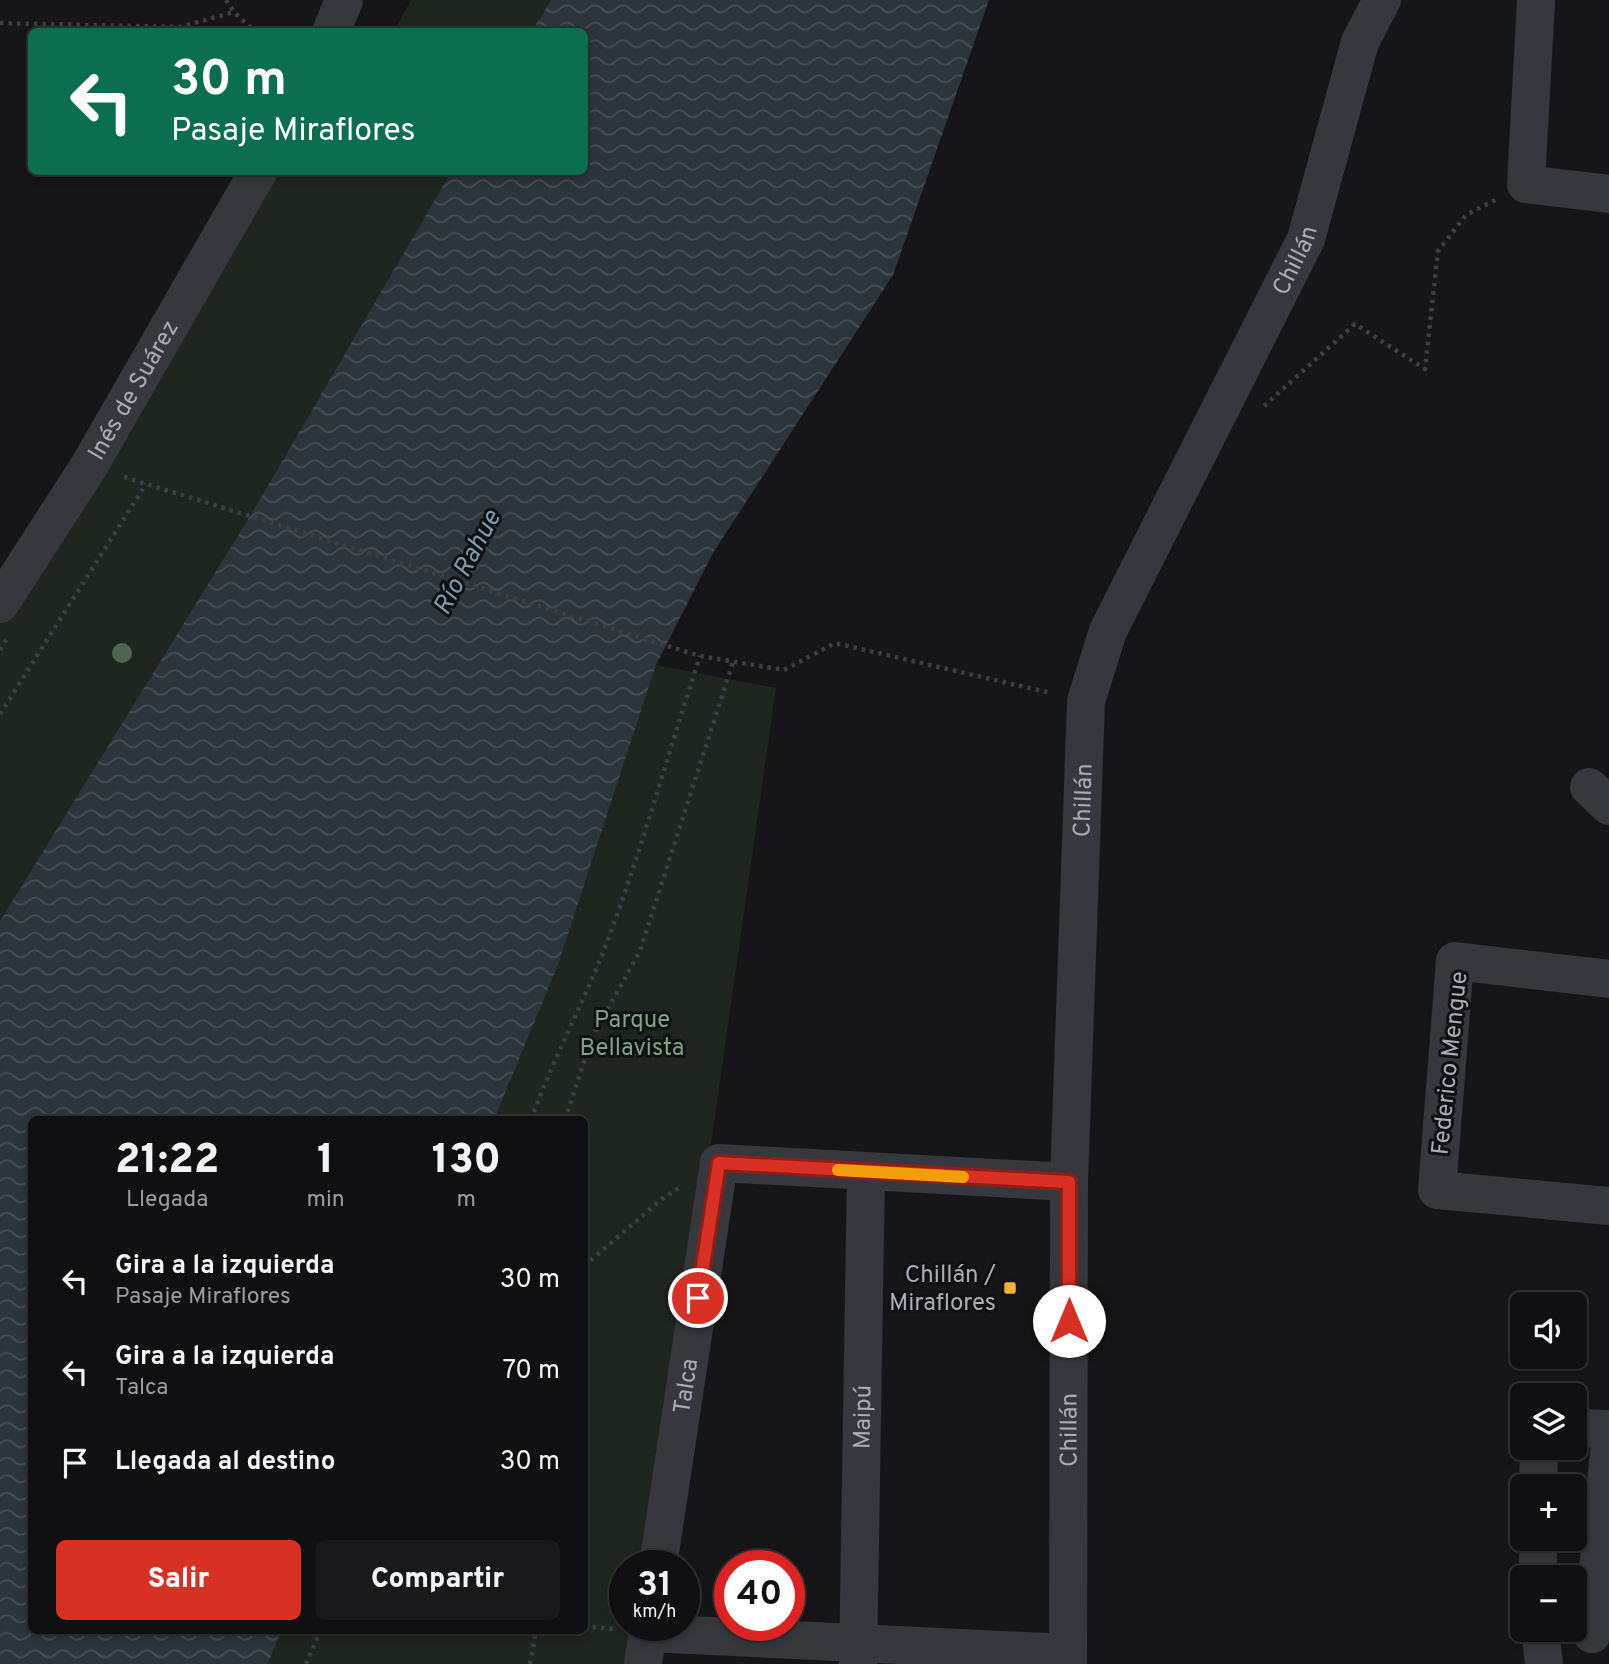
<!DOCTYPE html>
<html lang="es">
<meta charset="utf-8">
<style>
:root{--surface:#101012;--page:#19191b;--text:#f1f3f6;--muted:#9c9d9f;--line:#303032;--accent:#d93025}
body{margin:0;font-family:Overpass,sans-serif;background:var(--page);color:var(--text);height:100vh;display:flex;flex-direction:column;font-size:26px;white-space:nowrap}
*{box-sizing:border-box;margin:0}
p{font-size:23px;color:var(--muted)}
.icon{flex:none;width:38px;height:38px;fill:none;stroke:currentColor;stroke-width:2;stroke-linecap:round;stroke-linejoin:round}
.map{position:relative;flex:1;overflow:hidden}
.side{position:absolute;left:28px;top:1116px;width:560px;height:518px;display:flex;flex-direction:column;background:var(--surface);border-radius:10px;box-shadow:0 4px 10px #0003,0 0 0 2px var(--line)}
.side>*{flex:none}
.hud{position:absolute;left:28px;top:28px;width:560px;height:147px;border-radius:10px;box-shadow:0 4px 10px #0003,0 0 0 2px var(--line);background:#0b6e4f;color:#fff;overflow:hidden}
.buttons{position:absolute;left:1510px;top:1292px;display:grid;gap:14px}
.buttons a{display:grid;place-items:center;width:77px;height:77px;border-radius:10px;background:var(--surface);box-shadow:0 4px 10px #0003,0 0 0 2px var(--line);font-size:35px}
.speed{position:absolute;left:609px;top:1550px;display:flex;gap:14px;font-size:35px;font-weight:700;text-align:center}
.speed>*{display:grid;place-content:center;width:91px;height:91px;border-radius:50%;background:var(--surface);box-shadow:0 4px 10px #0003,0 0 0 2px var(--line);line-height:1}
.speed small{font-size:18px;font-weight:400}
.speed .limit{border:10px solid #d22;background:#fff;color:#111}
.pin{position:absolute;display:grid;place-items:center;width:60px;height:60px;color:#fff;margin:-30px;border:4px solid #fff;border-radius:50%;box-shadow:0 2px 7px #0007}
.me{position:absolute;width:77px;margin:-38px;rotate:0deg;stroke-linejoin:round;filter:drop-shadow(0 0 5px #0008)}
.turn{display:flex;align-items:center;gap:24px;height:147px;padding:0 28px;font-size:32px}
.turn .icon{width:91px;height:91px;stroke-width:2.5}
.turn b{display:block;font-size:49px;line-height:60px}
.eta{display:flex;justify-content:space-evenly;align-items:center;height:119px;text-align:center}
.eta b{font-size:42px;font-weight:800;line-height:49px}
.primary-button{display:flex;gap:14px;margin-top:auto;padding:14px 28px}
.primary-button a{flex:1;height:80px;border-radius:10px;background:var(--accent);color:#fff;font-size:28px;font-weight:800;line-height:80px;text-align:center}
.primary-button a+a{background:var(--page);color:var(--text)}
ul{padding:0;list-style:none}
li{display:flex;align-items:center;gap:21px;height:91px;padding:0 28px}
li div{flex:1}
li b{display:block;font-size:26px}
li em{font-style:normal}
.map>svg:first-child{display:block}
</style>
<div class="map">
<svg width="1609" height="1664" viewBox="0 0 1609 1664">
<defs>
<pattern id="water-waves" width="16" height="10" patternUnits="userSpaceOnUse" patternTransform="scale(1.75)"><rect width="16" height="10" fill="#2c353c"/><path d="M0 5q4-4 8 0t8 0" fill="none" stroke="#485056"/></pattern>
</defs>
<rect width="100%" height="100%" fill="#161618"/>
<path fill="#1e261f" d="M411,0H551L532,31H394Z
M278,172H451L250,516L0,921V620L112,449Z
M656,665L776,688L651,1566H625V1626H642L637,1664H268L281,1631H584V1120H494L558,965Z"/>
<path fill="url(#water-waves)" d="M551,0H989L893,275L713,553L656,665L558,965L494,1120H32V1631H281L268,1664H0V921L250,516L451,172H584V32L532,31Z"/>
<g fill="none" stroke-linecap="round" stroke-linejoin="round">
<path stroke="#3d3f44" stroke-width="4.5" stroke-dasharray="3.5 5" stroke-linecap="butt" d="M226,0L234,12L255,32
M0,23L180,27L234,12
M1264,406L1355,324L1425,369L1438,251L1466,215L1497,199
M124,477L700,656L784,670L835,643L1051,693
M0,650L7,638
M0,714L146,484
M531,1120C553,1058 585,1001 608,939C643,846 669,750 700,656
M565,1120L592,1037L640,951L733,662
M584,1266L662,1199L679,1188
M584,1626L615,1629
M306,1664L320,1631
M530,1664L536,1631"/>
<g stroke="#37383d" stroke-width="38">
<path d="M1536,0L1526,184L1609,194"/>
<path d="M331,32L344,0"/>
<path id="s1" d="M0,604L89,466L258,172"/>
<path d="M1589,787L1609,806"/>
<path d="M1609,979L1455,961L1437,1190L1609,1206"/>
<path d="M1575,1428L1609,1429"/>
<path d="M1538,1486L1539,1447"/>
<path id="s2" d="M658,1566L719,1163L1069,1182"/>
<path d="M1538,1577V1538"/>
<path d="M1540,1629L1544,1664"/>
<path d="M648,1633L1067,1653"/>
<path d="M1592,1634L1609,1452"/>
<path d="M643,1664L649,1626"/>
<path id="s3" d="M858,1664L866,1172"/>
</g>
<path stroke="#37383d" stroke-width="38" id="s4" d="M1068,1664L1069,1182L1086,701L1108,631L1306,239L1360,42L1382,0"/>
</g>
<circle fill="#506452" cx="122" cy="653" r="10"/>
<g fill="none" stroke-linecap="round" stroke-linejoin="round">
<defs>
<path id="route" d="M698,1298L719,1163L1069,1182V1321"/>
</defs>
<use href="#route" stroke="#8d1f18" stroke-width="18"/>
<use href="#route" stroke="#d93025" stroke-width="12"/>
<path stroke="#f59e0b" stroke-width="12" d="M838,1170L963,1177"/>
</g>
<rect fill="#f2b134" stroke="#111113" stroke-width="2.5" x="1003" y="1281" width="14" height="14" rx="3.5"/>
<g text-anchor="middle" stroke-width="6" stroke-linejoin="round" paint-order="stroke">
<g font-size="24" fill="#a8adb8" stroke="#111113">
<text dy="8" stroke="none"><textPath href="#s4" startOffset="1452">Chillán</textPath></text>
<text dy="8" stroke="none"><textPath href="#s1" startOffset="252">Inés de Suárez</textPath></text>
<text dy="8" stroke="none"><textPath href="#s4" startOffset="864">Chillán</textPath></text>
<text transform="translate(1449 1063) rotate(-84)" y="8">Federico Mengue</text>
<text dy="8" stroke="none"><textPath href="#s2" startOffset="182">Talca</textPath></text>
<text dy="8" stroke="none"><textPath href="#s3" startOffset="247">Maipú</textPath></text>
<text dy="8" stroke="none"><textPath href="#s4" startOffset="234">Chillán</textPath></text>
</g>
<g font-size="24" fill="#7fa381" stroke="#111113">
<text x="632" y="1027">Parque<tspan x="632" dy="28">Bellavista</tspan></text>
</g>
<g font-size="24" fill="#a8adb8" stroke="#111113" text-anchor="end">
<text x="996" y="1282">Chillán /<tspan x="996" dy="28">Miraflores</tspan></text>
</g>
<g font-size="26" font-style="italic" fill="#7f9bb3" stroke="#111113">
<text transform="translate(466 562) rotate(-62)" y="9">Río Rahue</text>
</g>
</g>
</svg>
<div class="buttons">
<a><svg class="icon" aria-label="sound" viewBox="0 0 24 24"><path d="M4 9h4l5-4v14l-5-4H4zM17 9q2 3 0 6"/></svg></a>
<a><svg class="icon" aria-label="layers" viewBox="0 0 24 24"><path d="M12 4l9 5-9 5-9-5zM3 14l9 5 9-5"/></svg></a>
<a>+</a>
<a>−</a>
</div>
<div class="speed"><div>31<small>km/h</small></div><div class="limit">40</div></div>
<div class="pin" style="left:698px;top:1298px;background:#d93025"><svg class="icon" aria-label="arrive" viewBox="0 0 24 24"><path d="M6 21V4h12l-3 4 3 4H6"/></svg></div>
<svg class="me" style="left:1069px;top:1321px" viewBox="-20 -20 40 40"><circle r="19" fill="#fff"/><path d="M0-13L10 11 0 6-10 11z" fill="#d93025"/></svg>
<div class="hud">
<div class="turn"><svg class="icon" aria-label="left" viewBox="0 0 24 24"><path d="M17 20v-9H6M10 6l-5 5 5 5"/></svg><div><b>30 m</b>Pasaje Miraflores</div></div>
</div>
<section class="side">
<div class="eta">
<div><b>21:22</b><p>Llegada</p></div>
<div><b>1</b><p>min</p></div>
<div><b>130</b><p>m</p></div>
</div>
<ul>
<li><svg class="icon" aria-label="left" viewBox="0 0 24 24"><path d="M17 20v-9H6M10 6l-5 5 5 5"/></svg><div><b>Gira a la izquierda</b><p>Pasaje Miraflores</p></div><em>30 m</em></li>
<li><svg class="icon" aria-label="left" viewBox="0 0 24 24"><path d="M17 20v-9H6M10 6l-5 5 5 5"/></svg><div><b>Gira a la izquierda</b><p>Talca</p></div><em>70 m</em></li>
<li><svg class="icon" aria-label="arrive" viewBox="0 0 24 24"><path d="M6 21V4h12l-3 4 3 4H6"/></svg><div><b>Llegada al destino</b></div><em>30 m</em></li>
</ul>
<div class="primary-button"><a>Salir</a><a>Compartir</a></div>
</section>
</div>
